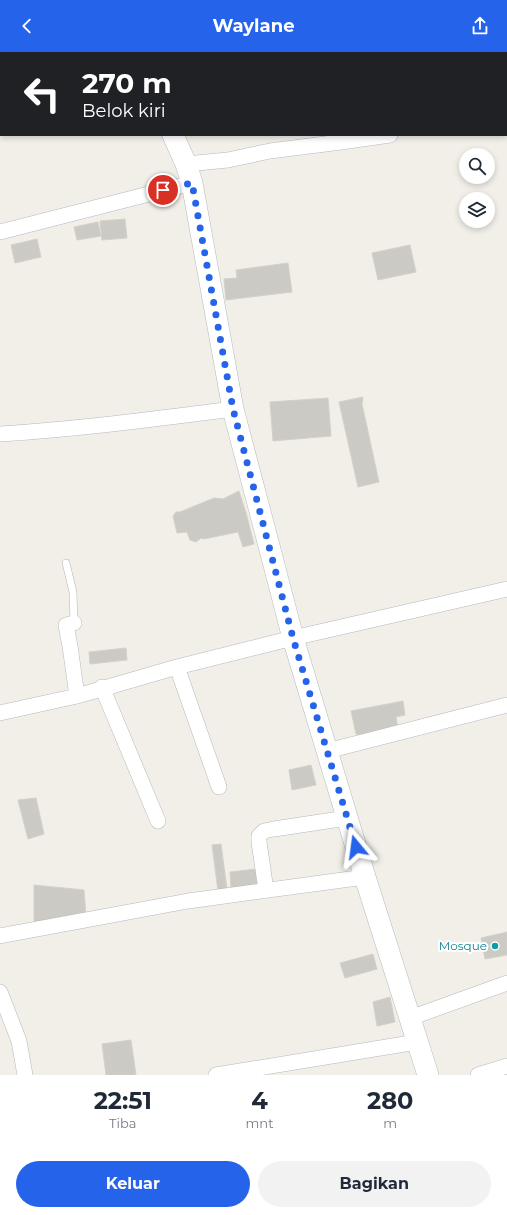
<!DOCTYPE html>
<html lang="id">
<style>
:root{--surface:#fff;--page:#f2f2f3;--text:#1f2937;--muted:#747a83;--accent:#2563eb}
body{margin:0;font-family:Montserrat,sans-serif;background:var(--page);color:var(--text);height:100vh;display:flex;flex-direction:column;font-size:15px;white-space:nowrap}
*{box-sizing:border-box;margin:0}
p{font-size:13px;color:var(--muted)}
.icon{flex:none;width:22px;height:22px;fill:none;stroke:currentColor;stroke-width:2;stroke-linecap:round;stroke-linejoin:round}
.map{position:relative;height:1023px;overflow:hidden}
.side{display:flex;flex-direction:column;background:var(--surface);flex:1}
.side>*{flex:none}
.top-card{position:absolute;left:0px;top:0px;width:507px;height:84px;box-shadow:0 2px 6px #0003;background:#202124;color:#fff;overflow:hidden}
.controls{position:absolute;left:459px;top:96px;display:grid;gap:8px}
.controls a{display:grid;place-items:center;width:36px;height:36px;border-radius:50%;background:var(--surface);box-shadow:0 2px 6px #0003;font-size:20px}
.pin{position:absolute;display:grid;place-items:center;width:34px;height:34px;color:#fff;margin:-17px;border:2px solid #fff;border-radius:50%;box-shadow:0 1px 4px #0007}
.me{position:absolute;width:44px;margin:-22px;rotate:344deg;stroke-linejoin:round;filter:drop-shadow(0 0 3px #0008)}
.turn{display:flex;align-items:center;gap:14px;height:84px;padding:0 16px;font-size:18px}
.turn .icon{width:52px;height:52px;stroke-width:2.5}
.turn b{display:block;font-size:28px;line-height:34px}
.eta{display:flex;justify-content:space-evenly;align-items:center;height:68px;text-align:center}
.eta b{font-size:24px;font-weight:700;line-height:28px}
.primary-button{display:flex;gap:8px;margin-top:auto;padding:8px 16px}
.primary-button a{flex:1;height:46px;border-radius:24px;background:var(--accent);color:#fff;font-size:16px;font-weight:700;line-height:46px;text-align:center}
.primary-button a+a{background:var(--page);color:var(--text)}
header{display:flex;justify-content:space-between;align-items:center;height:52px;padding:0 16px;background:var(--accent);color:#fff;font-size:18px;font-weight:700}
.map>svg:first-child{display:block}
</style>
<header><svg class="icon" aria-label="back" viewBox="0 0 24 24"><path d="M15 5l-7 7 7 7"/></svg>Waylane<svg class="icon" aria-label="share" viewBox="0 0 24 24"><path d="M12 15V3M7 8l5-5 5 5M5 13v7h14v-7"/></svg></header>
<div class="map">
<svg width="507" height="1023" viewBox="0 0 507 1023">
<rect width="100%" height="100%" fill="#f1efe8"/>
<path fill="#cccac5" stroke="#d6d1c6" d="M125,167L127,186L102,188L100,169Z
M98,170L101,184L77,188L74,175Z
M37,187L41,205L15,211L11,193Z
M410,193L416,220L378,228L372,201Z
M288,211L292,240L226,248L224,227L237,226L236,218Z
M363,345L362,352L379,430L358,435L339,350Z
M328,346L331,384L273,389L270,350Z
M239,439L246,461L254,492L243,495L238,480L204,487L201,486L196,490L190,488L187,480L177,481L173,464L176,460H180L214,446L223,447Z
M126,596L127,608L90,612L89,600Z
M403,649L405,663L396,665L398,676L361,683L356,682L351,659Z
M311,713L316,733L292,738L289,718Z
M36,746L44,782L28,787L18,748Z
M221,792L227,837L218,839L212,793Z
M256,817L258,834L231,837L230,820Z
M34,833L84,838L86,864L34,871Z
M507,880V903L485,907L481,886Z
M373,902L377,917L345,926L340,911Z
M390,945L395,970L377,974L373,950Z
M131,988L136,1023H106L102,992Z"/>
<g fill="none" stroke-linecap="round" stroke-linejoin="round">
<defs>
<path id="lane" d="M66,511L73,540L74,571"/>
<path id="street" d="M186,112L228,108L270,99L341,90L390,83
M0,180L192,131
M0,382C78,377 155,367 233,357
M74,571L66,573L70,594L77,644
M177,615L219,735
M102,635L158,769
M0,661L77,644L177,615L293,586L507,537
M327,699L507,653
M266,838L259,790V784L264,779L274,777L347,766
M0,884L188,849L365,825
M0,940L19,989L25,1023
M410,966L507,931
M216,1023L417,990
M478,1023L507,1014"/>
<path id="secondary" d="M133,0L134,1
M173,83L186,112L192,131L233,357L273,509L293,586L365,825L428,1023"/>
</defs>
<use href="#lane" stroke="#b5b8bc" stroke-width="8"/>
<use href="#street" stroke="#b5b8bc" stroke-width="16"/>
<use href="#secondary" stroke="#b6babf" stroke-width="22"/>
<use href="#lane" stroke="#fff" stroke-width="7"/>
<use href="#street" stroke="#fff" stroke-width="15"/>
<use href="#secondary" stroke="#fff" stroke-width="21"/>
</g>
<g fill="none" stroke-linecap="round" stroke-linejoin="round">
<path stroke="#2563eb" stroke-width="7" stroke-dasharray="0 12.6" d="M163,138L192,131L233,357L293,586L356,795"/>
</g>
<circle fill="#0f9aa8" stroke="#fff" stroke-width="1.5" cx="495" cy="894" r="4"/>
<g text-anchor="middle" stroke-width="4" stroke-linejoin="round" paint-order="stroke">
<g font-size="12" fill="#0d838f" stroke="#fff" text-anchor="end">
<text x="487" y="898">Mosque</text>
</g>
</g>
</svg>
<div class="controls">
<a><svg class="icon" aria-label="search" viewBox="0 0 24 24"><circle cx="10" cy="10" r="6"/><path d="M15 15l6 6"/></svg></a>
<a><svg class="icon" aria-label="layers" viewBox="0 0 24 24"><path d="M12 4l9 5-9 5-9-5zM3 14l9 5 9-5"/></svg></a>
</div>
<div class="pin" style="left:163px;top:138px;background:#d93025"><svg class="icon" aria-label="arrive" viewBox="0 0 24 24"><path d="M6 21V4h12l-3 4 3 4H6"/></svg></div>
<svg class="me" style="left:356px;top:795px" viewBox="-20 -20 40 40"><path d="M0-17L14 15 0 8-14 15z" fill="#2563eb" stroke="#fff" stroke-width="4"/></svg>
<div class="top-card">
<div class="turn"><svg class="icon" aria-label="left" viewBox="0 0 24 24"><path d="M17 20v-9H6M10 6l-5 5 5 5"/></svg><div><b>270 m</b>Belok kiri</div></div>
</div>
</div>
<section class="side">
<div class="eta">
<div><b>22:51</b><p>Tiba</p></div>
<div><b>4</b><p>mnt</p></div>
<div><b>280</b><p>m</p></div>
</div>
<div class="primary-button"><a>Keluar</a><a>Bagikan</a></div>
</section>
